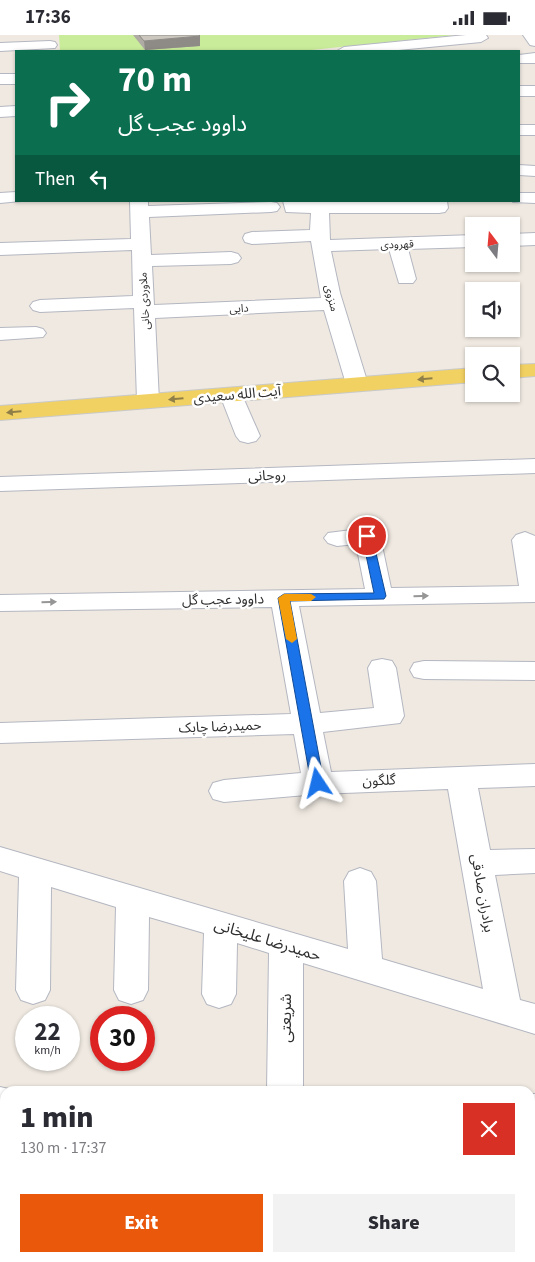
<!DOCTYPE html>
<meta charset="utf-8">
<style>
:root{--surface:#fff;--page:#f2f2f3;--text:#2b2b33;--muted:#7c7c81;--accent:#ea580c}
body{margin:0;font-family:"Source Sans 3","Noto Sans Arabic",sans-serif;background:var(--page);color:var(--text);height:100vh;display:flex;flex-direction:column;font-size:19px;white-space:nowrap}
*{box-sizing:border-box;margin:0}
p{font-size:16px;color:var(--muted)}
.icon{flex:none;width:28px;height:28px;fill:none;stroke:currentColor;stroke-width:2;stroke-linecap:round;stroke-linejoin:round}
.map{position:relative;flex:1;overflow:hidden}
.sheet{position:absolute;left:0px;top:1051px;width:535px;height:176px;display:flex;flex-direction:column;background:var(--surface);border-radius:15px 15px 0 0;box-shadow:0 1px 4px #0004}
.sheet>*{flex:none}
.top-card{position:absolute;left:15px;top:15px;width:505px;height:152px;border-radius:0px;box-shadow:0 1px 4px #0004;background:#0b6e4f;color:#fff;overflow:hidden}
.needle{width:32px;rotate:344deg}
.tools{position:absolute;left:465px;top:182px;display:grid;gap:10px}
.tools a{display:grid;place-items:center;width:55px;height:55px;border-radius:0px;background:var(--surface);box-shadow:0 1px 4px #0004;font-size:25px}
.speed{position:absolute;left:15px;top:971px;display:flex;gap:10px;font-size:25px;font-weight:700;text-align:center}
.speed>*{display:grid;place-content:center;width:65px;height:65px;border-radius:50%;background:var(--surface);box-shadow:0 1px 4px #0004;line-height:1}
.speed small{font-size:12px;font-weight:400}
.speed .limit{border:8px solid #d22;background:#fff;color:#111}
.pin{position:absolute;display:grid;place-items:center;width:42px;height:42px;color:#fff;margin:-21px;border:2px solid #fff;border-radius:50%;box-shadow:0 1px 5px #0007}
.me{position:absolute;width:55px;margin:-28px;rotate:350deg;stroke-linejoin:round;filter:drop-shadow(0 0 4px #0008)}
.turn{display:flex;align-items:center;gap:18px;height:105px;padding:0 20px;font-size:22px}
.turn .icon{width:65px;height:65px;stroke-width:2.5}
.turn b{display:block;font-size:35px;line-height:42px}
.then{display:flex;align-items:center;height:48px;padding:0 20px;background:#0003;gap:10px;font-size:19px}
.round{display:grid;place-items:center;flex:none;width:52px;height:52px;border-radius:0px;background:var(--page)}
.headline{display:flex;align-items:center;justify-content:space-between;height:85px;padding:0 20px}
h1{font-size:30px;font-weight:800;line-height:38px}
.primary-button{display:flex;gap:10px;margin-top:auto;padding:10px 20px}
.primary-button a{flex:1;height:58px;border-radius:0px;background:var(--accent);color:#fff;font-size:20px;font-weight:800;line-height:58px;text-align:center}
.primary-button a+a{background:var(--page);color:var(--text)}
.status{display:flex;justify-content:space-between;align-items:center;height:35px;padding:0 25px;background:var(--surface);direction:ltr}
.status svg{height:14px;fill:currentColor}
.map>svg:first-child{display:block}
</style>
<div class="status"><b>17:36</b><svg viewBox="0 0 49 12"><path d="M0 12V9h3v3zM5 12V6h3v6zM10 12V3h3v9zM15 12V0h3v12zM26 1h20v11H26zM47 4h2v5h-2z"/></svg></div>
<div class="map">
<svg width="535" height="1227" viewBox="0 0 535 1227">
<rect width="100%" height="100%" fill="#efe9e1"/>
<path fill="#c9ec9a" d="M59,0H455L302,16H60Z"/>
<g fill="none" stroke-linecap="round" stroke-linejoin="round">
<defs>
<path id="minor" d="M466,0H486L488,3L481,7L388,16H337L344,12Z
M523,0H535V11L530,10Z
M50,6L55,7L57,10L55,13L0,16V8Z
M535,18V28H519V20Z
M0,39H16V49H0Z
M519,51H535V61H519Z
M16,71V81L0,82V72Z
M519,90H535V100H519Z
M519,130L535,131V141L519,140Z
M16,157V166H21L0,168V158Z
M519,158H535V168L513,167L519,166Z
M130,166H148V171L271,167L277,168L280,172L277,176L271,177L149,182L151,220L231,217L238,219L241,223L238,227L231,229L152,231L154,270L321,263L311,206L252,209L245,207L243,203L245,199L252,197L310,195L311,178L286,177L283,166H447L448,173L445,177L439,178H329L330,205L474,200V212L408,214L416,244L413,248H399L389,214L331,216L340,258L368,349L365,354L357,356L349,354L346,349L324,275L155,283L159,366L156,371L148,373L140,371L137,366L134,273L40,277L33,275L30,271L33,267L40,265L133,261L132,215L0,220V208L131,204Z
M535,198V210L511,211V199Z
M36,292L43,294L46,298L43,302L0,305V293Z
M231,353L239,355L242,360L260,401L256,406L248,408L240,406L236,401L220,360L223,355Z
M535,424V438L0,456V442Z
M367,493L376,496L380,501L391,553L519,551L512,505L516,500L525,497L535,501V567L299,571L320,678L374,673L368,633L372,626L382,624L392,626L396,633L404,681L400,688L323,697L331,737L535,729V751L478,753L490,815L535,814V838L495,840L520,965L535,969V999L303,928V1056H267L269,918L237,908L236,959L231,969L219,973L207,969L202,959L204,898L149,882L148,955L143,965L131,969L119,965L114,955L116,872L51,852L50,955L45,965L33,969L21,965L16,955L19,842L0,836V812L348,914L344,846L349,837L360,833L371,837L376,846L382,924L483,954L448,754L318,759L224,767L213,764L209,756L213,748L224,745L301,738L294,699L0,708V688L291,679L272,572L0,576V560L365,554L356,509L337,511L328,508L324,503L328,498Z
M424,626L535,627V645L424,644L414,642L410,635L414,628Z
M0,1052L18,1056H5V1084H0Z
M530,1059H535V1093H530Z"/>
<path id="major" d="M535,329V341L511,343V330Z
M474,333V347L0,385V371Z"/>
</defs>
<use href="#minor" stroke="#b4b7c1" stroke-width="2"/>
<use href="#major" stroke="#c9c9c9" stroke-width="2"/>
<use href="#minor" fill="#fff" fill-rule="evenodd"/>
<use href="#major" fill="#f2d163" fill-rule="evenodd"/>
</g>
<path fill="#afaba4" d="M133,0H199L200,1V11L145,15Z"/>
<path fill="#8e8b86" d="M200,1V11L145,15L144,6Z"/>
<path fill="#cbc7bf" stroke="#8e8b86" d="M139,0H199L200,1L144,6Z"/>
<defs><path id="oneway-solid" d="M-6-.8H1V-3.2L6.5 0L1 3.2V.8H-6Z" transform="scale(1.25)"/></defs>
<g fill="#908048">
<use href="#oneway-solid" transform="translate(425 344) rotate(175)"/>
<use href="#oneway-solid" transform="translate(176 364) rotate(175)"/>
<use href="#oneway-solid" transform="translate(14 377) rotate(175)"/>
</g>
<g fill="#969696">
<use href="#oneway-solid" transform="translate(421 561) rotate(-1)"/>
<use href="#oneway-solid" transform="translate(49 567) rotate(-1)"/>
</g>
<path fill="#1a73e8" stroke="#114b97" d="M367,498L372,501L386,561L384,564L290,566L324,748L318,752L311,748L278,563L284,559L374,558L362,501Z"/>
<path fill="#f59e0b" d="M284,559H311L316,562L311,566H290L297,604L292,608L286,604L278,563Z"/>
<g text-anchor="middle" stroke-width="5" stroke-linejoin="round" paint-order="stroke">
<g font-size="11" fill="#2e2e2e" stroke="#fff">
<text transform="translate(397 209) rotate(-2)" y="4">قهرودی</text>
<text transform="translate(332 263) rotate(76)" y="4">منزوی</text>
<text transform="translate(144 266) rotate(-93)" y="4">ملاوردی خانی</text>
<text transform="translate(239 273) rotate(-3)" y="4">دایی</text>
</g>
<g font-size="14" fill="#2e2e2e" stroke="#fff">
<text transform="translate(237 359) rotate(-5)" y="5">آیت الله سعیدی</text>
<text transform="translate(267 440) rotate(-2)" y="5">روحانی</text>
<text transform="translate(223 564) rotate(-1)" y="5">داوود عجب گل</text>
<text transform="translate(220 691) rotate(-2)" y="5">حمیدرضا چابک</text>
<text transform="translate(379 745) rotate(-2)" y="5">گلگون</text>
<text transform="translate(483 858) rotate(80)" y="5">برادران صادقی</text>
</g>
<g font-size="16" fill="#2e2e2e" stroke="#fff">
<text transform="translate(268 904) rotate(17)" y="6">حمیدرضا علیخانی</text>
<text transform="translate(285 983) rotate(-90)" y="6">شریعتی</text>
</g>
</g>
</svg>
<div class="tools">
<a><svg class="needle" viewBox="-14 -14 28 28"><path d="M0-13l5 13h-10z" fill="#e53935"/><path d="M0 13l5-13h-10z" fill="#7c7c81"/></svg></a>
<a><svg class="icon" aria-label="sound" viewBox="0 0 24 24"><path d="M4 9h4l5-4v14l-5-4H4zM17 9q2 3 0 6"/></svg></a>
<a><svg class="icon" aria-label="search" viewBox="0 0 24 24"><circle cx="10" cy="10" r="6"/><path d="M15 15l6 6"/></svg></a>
</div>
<div class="speed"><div>22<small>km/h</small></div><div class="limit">30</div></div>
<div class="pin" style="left:367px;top:501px;background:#d93025"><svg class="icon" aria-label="arrive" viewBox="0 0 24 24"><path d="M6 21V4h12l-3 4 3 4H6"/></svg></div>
<svg class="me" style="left:318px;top:748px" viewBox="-20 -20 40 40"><path d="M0-17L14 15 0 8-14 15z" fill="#1a73e8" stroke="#fff" stroke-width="4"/></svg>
<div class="top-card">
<div class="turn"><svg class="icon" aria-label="right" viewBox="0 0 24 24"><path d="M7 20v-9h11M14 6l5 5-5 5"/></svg><div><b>70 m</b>داوود عجب گل</div></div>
<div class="then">Then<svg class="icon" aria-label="left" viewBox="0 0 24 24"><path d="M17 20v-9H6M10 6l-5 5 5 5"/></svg></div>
</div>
<section class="sheet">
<div class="headline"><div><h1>1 min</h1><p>130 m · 17:37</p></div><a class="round" style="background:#d93025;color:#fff"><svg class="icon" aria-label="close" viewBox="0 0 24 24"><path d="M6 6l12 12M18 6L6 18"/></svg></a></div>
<div class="primary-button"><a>Exit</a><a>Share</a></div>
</section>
</div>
